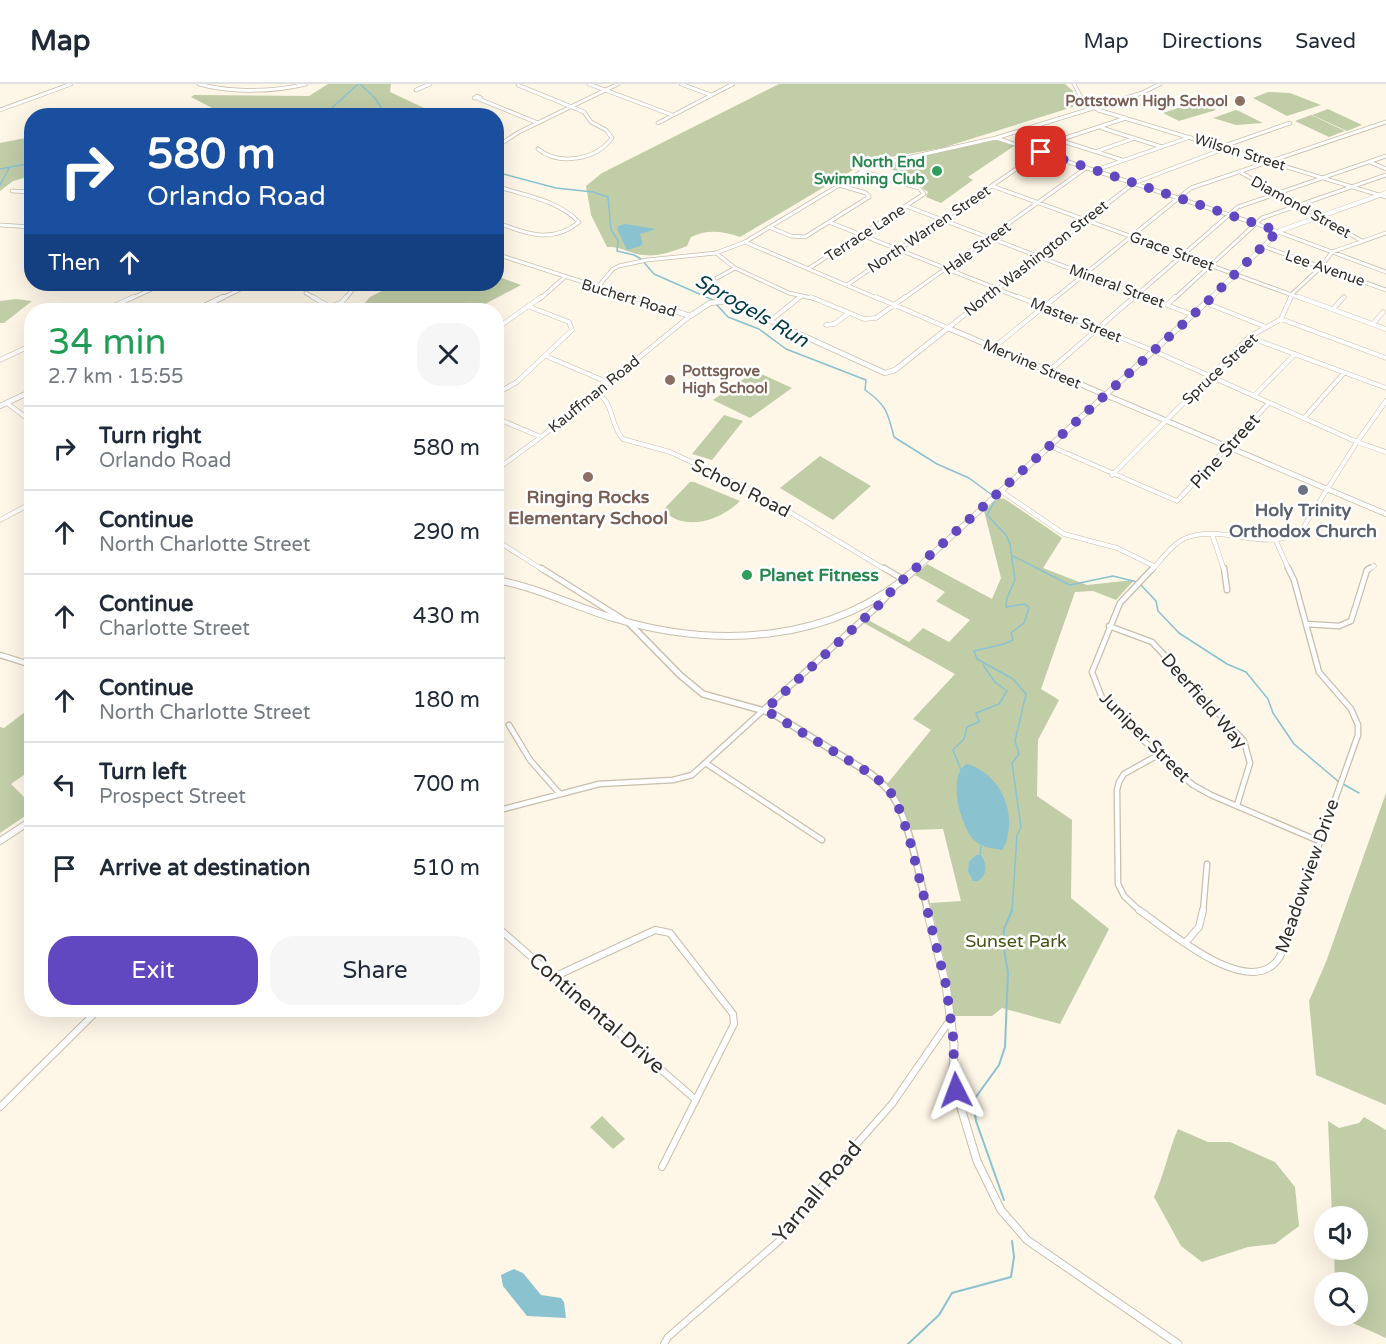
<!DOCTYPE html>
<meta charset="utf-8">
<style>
:root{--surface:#fff;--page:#f6f6f7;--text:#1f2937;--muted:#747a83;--line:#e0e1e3;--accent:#6147c0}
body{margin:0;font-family:"Varela Round",sans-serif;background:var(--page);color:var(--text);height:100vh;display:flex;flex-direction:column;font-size:22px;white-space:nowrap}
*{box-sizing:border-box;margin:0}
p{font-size:20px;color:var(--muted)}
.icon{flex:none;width:33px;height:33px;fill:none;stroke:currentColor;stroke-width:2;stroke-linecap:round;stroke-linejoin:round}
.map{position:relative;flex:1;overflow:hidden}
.side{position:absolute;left:24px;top:219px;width:480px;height:714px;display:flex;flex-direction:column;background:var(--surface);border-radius:24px;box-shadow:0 6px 24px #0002}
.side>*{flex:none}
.top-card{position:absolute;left:24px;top:24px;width:480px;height:183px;border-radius:24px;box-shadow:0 6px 24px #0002;background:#1a4fa0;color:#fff;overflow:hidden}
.buttons{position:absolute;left:1314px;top:1122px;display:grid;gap:12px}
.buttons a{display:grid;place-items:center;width:54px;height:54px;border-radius:50%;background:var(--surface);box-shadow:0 6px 24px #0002;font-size:30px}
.pin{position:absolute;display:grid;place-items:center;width:51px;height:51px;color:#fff;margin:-26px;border-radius:12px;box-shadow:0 3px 9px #0006}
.me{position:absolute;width:66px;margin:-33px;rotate:357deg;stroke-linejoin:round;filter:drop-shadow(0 0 4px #0008)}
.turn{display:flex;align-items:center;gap:21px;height:126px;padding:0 24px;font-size:27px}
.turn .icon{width:78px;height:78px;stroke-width:2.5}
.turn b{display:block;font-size:42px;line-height:51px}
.then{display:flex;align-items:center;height:57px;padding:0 24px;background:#0003;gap:12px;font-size:22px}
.round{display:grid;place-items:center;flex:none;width:63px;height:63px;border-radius:24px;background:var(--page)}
.head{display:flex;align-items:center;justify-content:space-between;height:102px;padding:0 24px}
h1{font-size:36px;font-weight:600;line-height:45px;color:#1e9e55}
.cta{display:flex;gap:12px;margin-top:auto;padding:12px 24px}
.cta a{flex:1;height:69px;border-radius:24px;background:var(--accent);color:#fff;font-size:24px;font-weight:600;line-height:69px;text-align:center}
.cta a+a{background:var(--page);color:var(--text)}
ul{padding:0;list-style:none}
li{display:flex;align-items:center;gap:18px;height:84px;padding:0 24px;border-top:2px solid var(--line)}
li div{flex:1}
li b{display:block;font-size:22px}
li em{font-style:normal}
header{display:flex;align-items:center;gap:36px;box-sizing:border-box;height:84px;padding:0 30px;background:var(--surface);border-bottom:2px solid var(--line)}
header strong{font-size:28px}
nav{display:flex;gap:33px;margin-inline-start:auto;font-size:21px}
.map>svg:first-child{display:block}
</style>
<header>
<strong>Map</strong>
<nav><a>Map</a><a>Directions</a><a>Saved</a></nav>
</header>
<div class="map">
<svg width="1386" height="1260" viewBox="0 0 1386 1260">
<rect width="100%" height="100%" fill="#fef6e7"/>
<path fill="#c1cda7" d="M328,0H391L390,8L439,31L372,32L364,28H340V32L204,31L216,26L191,13L194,11L309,12Z
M779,0H1065L1073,7V23L942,64L868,77L740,153C723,147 707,145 691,153L687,162C674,167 659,173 644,171C630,170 621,162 607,163L591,131L586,102L602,89Z
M1268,8L1290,9L1321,21L1287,32L1253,14Z
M1199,17L1216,26L1179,37L1163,29Z
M1328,25L1362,41L1347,47L1312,31Z
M1236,26L1239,27L1263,39L1236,41L1213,34Z
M1311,31L1345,47L1329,53L1295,37Z
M31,53V92L13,97L0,107V59Z
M996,56L1014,62L968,93L973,96L941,119L926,113L928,108L922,104L929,96L878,82Z
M497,192L521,201L474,226H358L370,213L396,200H496Z
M16,215L32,217L4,239H0V217Z
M755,287L792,304L750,334L713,316Z
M724,331L743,337L712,376L692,370Z
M820,372L871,402L833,436L780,404Z
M690,398H694L740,417C721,436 685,449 663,426Z
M999,414L1005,415L1062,454L1043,484L1087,501L1134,496L1116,516L1093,507L1075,508L1041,605L1059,616L1038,656L1037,712L1072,736L1071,814L1109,845L1060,940L1002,924L992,932H954L950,899L930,819L961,817L943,745L910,746L902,720L887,700L931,646L913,635L955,590L864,539L868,536L909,558L923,544L949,558L970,536L936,517L945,508L915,491L927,480L992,515L1001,494L984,427Z
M25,628L31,632V686L11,700L31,720V728L0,749V643L4,644Z
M1386,709V1021L1316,991L1309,917L1326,878Z
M602,1032L625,1055L613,1065L590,1043Z
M1364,1033L1386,1046V1254L1337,1232H1358V1198H1335L1334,1166H1358V1132H1332L1328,1037L1339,1044L1359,1039Z
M1178,1045L1208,1058H1230L1275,1078L1295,1103L1299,1142L1275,1160L1248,1163L1202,1178L1181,1162L1154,1113C1164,1091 1168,1068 1178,1045Z"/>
<path fill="#8ac2d0" d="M625,140L656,145L640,150L643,161L627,166L617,145L618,142Z
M967,680C994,688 1011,715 1009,743C1008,752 1007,760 1002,766C992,764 983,764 975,757C961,745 946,690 967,680Z
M976,771H981C987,780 988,790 978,797H973L968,787L969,778Z
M514,1185L523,1189L541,1211L561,1214L564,1218L566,1234L527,1232L503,1202L501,1191Z"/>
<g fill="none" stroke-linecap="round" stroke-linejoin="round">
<path stroke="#8ac2d0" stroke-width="1.5" d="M360,0L375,14L382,25L405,32
M323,32L358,0
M0,85L32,79
M496,88L556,104L593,108L608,113L611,146L618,156L617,167L634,171L641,175L654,190L713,216
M0,101L9,84
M716,220L728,233L759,245L786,265L866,296L865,306C886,320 888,329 894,353L937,380L969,394L992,411
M996,414L987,431L1006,451L1010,460L1015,496L1007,514L1006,523L1025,520L1029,524L1024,539L1011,549L1013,556L1004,560L974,567L977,575L1013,595L1026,610L1015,657L1019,670L1012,679L1021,743L1017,751L1012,828
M1013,472L1070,501L1113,492L1137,498
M1141,501L1156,517L1158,527L1179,549L1227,580L1246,588L1268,615L1273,629L1294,660L1339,698
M961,686L953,666L964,655L967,643L979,638L976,629L999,620L1007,607L995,598L983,581
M1343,700L1359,709
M980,773L981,762"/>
<path stroke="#8ac2d0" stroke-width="2" d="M1004,1116L976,1037L973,1017L999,981L1005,963L1008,888L1003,860L1004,845L1012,826
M908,1260L939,1231L952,1209L1011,1193L1014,1173L1012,1157"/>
<defs>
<path id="minor-far3" d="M199,0C231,9 273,8 306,0
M589,0L672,31
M681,0L711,11
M518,1L584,28L591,38L606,46L612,54C596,76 559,82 538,65
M416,6L430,0
M477,12L481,14H474Z
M479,15L538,39
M0,26L71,0
M658,39L733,0
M1102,44L1162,63
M996,54L1257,140L1386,188
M1059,56L1122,76
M1221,63L1290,39
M1032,65L1126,34
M1098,67L1135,54
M1370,78L1386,85
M1096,86L1190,53
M1240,88L1362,157
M496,102C525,112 556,115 579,138C553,160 525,150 496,138
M992,102L1303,215
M12,107L32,108
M906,122L1150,215
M829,138L1023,215
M769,143L791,152L805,153L869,113L866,109L839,101
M745,158L879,215
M1265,163L1386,206
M716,169L735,184L789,209L816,215
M808,185L924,110L919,104L861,87
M717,194L735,184
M847,201L1041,68
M306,209L316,215
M130,215L163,200
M345,215L357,200
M540,215L565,193
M903,215L1086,84
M985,215L1134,99L1226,64
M1054,215L1191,104L1386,38
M1132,215L1238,123L1386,72
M1174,215L1262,134L1386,91
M1290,215L1292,210L1321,183L1332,168L1386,149
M1342,215L1344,213"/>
<path id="minor-far2" d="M313,213L330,223
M811,213L864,235L876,234L905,213
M876,213L948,244L987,213
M1019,213L1154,267L1357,358L1386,368
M1146,213L1193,231
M1299,213L1386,245
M1206,219L1266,243
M1167,221L1175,213
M1333,225L1344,213
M105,226L133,213
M322,226L342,218L346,213
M1281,235L1386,274
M771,236L800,213
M1373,240L1383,228
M826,241L834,240L848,230
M496,245L541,213
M1249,253L1386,304
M994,263L1056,213
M546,272L607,298
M0,276L32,261
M1049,287L1134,213
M596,308C615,319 609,340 623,355L670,368L760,410L886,486
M496,310L517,298L572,246L569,238L530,223
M1254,312L1295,270
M7,319L32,338
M496,334L541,353
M1304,334L1344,289
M1050,362L1177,417L1269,319
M496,386L541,353L690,232
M1112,391L1249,253L1281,235L1291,213
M1001,407L1064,450L1117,464L1154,482
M0,436L32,419
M1212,450L1224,486
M496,456L543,486
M1276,457L1289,486
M1152,486C1162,475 1173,459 1186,454C1224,439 1264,470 1301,447L1357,358L1386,317
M1368,486L1374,482"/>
<path id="minor-far1" d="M541,484L624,536
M884,484L904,496
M1153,484L1120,519L1092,588L1102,614L1158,671L1193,701L1211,711L1319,757
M1224,484L1227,506
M1288,484L1294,496L1319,588L1351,625L1358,641V651L1295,828
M1306,540L1339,542L1351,537L1367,486L1370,484
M1109,542L1152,558L1244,657L1250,679L1237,721
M496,567L501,574
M0,571L32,581
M509,641L530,676L560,710
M707,680L822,756
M496,727L599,700L673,696L692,691L881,519L894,504
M1141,828L1124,812L1118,800L1117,706L1119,698L1124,690L1158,671
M1203,828L1207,780"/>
<path id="minor" d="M1139,826C1168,846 1244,913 1276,878C1285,869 1291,839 1296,826
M496,842L696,1016
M1186,858L1199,843L1203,826
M556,892L655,846L670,849L733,930L734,940L662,1083
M0,1023L98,926
M664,1260L668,1253L779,1157L846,1072L892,1020L950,936"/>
<path id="tertiary-far3" d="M1074,0L1082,15L1098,26L1386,113
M496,63L519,48L618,0
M0,141L32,143
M496,170L636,215
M597,204L613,185L619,182L647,176L716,169L745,158L871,82L996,54L1142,9L1160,0
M220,215L251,200"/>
<path id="tertiary-far2" d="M632,213L690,232L710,219L727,217L885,289L895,286L948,244L1386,430
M196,226L223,213
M0,322L32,307"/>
<path id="tertiary-far1" d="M629,539L680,591L703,610L772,629L871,690C880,697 888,704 894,714C910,739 920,797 928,828"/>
<path id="tertiary" d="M927,826L946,901L954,960L953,991L956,1007L977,1077L1001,1126L1027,1156L1178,1260"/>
<path id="secondary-far2" d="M1210,215L1279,147L1386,109"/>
<path id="secondary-far1" d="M915,486L1212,213"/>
<path id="secondary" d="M496,496C537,503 573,522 613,534C715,565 834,560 917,484
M0,757L32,736"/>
</defs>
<use href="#minor-far3" stroke="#c8beac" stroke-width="4.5"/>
<use href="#minor-far2" stroke="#c8beac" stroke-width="5"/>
<use href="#minor-far1" stroke="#c8beac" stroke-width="7"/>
<use href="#minor" stroke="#c8beac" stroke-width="8"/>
<use href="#tertiary-far3" stroke="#c8beac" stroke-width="4.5"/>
<use href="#tertiary-far2" stroke="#c8beac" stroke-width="6"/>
<use href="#tertiary-far1" stroke="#c8beac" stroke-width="8"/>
<use href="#tertiary" stroke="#c8beac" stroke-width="9"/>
<use href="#secondary-far2" stroke="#c8beac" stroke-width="5"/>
<use href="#secondary-far1" stroke="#c8beac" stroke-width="6"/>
<use href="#secondary" stroke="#c8beac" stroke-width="8"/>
<use href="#minor-far3" stroke="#fff" stroke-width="3"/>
<use href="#minor-far2" stroke="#fff" stroke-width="4"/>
<use href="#minor-far1" stroke="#fff" stroke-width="4.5"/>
<use href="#minor" stroke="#fff" stroke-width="6"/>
<use href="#tertiary-far3" stroke="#fff" stroke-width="3"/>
<use href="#tertiary-far2" stroke="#fff" stroke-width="4.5"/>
<use href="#tertiary-far1" stroke="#fff" stroke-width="5"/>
<use href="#tertiary" stroke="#fff" stroke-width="7"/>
<use href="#secondary-far2" stroke="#fff" stroke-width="4"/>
<use href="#secondary-far1" stroke="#fff" stroke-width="4.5"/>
<use href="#secondary" stroke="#fff" stroke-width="6"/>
</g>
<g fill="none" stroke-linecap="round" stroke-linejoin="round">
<path stroke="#6147c0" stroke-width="10" stroke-dasharray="0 18" d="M956,1006L953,991L954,960L946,901L909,753L896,716L886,702L871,690L765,626L881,519L894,504L1206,219L1278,147L1041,68"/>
</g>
<g fill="#8d6e63" stroke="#fff" stroke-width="2">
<circle cx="1240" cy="17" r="6"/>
<circle cx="670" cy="296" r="6"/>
<circle cx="588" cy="393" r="6"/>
</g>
<g fill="#2e9e5b" stroke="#fff" stroke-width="2">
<circle cx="937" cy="87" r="6"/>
<circle cx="747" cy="491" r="6"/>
</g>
<circle fill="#6b7280" stroke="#fff" stroke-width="2" cx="1303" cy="406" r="6"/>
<g text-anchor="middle" stroke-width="5" stroke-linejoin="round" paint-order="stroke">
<g font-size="15" font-weight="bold" fill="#785e54" stroke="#fff" text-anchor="end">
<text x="1228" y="22">Pottstown High School</text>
<text x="682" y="292" text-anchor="start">Pottsgrove<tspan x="682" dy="17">High School</tspan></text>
</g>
<g font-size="15" fill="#322e27" stroke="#fff">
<text transform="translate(1240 68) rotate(17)" y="5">Wilson Street</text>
<text transform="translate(1301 123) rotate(29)" y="5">Diamond Street</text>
<text transform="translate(929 145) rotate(-34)" y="5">North Warren Street</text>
<text transform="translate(865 149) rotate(-33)" y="5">Terrace Lane</text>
<text transform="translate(977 164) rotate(-36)" y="5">Hale Street</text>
<text transform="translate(1172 167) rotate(20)" y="5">Grace Street</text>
<text transform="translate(1036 174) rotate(-38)" y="5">North Washington Street</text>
<text transform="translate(1325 184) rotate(19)" y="5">Lee Avenue</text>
<text transform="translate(1117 202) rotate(20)" y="5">Mineral Street</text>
<text transform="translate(629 214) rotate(17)" y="5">Buchert Road</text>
<text transform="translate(1076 236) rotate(22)" y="5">Master Street</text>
<text transform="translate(1032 280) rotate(23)" y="5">Mervine Street</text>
<text transform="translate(1220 285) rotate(-43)" y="5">Spruce Street</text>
<text transform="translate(594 310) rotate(-39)" y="5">Kauffman Road</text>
</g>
<g font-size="15" font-weight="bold" fill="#27864d" stroke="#fff" text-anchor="end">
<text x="925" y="83">North End<tspan x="925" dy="17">Swimming Club</tspan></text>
</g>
<g font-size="18" fill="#322e27" stroke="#fff">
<text transform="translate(1225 367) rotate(-48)" y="6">Pine Street</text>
<text transform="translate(741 404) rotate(27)" y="6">School Road</text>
<text transform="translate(1204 617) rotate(49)" y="6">Deerfield Way</text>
<text transform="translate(1145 653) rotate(45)" y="6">Juniper Street</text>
<text transform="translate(1307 792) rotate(-71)" y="6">Meadowview Drive</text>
</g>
<g font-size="18" font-weight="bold" fill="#785e54" stroke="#fff">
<text x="588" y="419">Ringing Rocks<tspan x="588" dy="21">Elementary School</tspan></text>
</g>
<g font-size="18" font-weight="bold" fill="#5b616d" stroke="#fff">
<text x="1303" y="432">Holy Trinity<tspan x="1303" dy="21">Orthodox Church</tspan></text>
</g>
<g font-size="18" font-weight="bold" fill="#27864d" stroke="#fff" text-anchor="start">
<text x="759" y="497">Planet Fitness</text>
</g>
<g font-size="18" fill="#455411" stroke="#fff">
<text x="1016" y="863">Sunset Park</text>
</g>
<g font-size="20" font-style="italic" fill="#043a45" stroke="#fff">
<text transform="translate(752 226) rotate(30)" y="7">Sprogels Run</text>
</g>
<g font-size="21" fill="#322e27" stroke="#fff">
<text transform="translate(597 929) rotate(41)" y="7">Continental Drive</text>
<text transform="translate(817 1108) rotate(-50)" y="7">Yarnall Road</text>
</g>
</g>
</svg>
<div class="buttons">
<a><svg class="icon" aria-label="sound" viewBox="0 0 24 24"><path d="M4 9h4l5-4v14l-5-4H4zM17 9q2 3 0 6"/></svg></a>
<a><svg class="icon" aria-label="search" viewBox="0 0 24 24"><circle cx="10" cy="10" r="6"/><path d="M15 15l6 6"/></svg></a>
</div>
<div class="pin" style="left:1041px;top:68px;background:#d93025"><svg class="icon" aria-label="arrive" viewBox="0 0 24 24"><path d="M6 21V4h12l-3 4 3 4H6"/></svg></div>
<svg class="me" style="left:956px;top:1006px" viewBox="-20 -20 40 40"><path d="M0-17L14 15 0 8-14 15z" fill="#6147c0" stroke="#fff" stroke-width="4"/></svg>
<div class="top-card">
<div class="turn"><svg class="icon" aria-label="right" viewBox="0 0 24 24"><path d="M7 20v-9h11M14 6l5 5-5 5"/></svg><div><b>580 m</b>Orlando Road</div></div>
<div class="then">Then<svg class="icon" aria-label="ahead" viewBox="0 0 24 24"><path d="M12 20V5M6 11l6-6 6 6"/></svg></div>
</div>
<section class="side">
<div class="head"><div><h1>34 min</h1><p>2.7 km · 15:55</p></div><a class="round"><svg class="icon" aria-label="close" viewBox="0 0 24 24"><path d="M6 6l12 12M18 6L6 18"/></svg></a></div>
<ul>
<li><svg class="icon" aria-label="right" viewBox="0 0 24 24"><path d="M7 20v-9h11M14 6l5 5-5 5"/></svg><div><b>Turn right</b><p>Orlando Road</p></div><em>580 m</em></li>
<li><svg class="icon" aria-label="ahead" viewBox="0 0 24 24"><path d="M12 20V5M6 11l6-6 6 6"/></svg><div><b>Continue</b><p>North Charlotte Street</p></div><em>290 m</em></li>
<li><svg class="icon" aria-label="ahead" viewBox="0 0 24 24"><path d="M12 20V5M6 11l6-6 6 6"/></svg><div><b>Continue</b><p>Charlotte Street</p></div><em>430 m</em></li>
<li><svg class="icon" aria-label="ahead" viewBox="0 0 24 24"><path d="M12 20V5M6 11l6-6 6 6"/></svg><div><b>Continue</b><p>North Charlotte Street</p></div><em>180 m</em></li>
<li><svg class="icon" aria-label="left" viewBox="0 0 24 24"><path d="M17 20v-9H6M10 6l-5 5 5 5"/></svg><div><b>Turn left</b><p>Prospect Street</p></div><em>700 m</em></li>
<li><svg class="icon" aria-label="arrive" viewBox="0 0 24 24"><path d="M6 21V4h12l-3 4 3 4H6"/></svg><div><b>Arrive at destination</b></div><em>510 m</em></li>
</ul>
<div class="cta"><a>Exit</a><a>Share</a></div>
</section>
</div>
